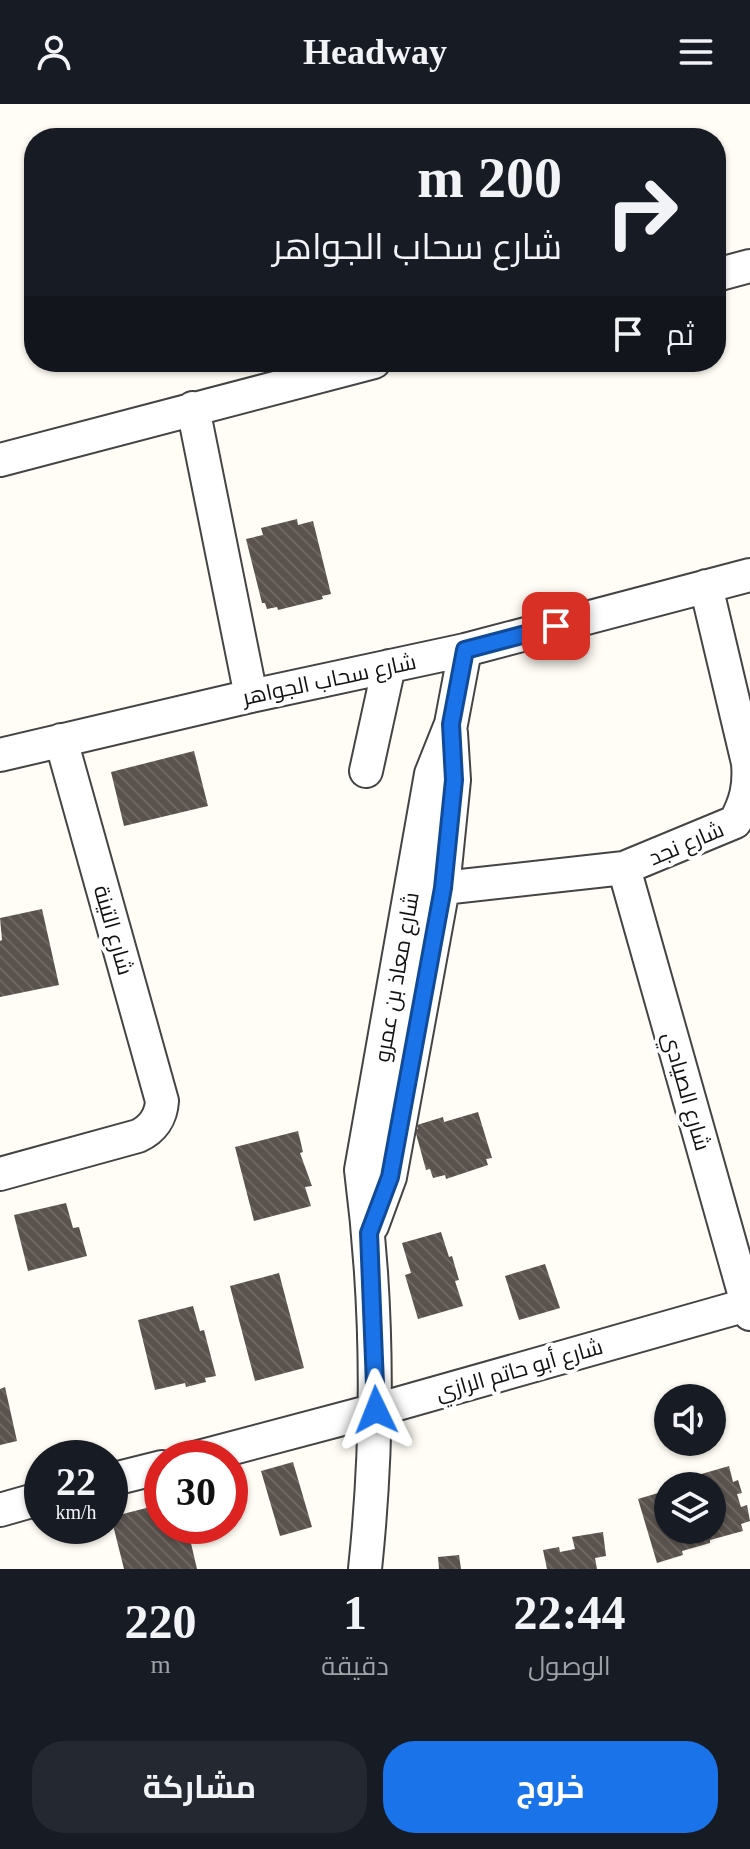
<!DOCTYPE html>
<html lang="ar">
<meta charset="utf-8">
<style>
:root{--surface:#171b24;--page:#242831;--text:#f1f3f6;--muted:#9ea1a6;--accent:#1a73e8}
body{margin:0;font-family:"Times New Roman",Cairo,serif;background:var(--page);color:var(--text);direction:rtl;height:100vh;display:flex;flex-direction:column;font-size:30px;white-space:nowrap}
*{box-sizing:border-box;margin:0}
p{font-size:26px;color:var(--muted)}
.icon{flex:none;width:44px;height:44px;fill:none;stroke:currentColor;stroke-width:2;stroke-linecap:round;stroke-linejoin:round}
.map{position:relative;height:1465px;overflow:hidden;direction:ltr}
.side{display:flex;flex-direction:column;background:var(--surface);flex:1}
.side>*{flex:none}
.guide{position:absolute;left:24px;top:24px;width:702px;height:244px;border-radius:32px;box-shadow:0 2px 6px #0004;direction:rtl;background:#171b24;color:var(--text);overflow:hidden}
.controls{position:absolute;left:654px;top:1280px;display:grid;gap:16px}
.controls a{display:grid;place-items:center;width:72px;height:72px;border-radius:50%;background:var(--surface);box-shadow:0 2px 6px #0004;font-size:40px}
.speed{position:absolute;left:24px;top:1336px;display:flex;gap:16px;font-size:40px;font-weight:700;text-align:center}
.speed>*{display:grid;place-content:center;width:104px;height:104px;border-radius:50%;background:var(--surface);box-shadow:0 2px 6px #0004;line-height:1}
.speed small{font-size:20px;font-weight:400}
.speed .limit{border:12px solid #d22;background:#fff;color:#111}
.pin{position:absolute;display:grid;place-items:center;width:68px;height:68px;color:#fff;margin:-34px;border-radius:16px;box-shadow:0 4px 12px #0006}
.me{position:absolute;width:88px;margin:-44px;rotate:358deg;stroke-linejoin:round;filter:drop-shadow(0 0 6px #0008)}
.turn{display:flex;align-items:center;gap:28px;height:168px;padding:0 32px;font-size:36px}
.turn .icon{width:104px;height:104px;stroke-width:2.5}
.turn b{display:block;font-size:56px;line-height:68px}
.then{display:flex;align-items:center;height:76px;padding:0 32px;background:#0003;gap:16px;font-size:30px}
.eta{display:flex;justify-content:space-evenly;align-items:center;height:136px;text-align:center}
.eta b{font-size:48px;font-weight:700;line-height:56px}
.button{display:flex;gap:16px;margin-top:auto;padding:16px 32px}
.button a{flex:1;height:92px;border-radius:32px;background:var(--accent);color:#fff;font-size:32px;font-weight:700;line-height:92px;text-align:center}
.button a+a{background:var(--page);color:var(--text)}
header{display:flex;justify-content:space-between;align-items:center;height:104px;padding:0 32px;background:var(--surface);font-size:36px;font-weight:700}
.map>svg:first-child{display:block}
</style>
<header><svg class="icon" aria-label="menu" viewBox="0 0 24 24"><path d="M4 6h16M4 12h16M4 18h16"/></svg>Headway<svg class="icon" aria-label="person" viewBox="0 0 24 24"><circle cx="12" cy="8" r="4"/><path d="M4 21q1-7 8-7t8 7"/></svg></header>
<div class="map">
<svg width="750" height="1465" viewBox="0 0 750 1465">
<defs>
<pattern id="building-back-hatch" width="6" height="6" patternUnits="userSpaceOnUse" patternTransform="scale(2)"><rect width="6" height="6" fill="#5a524d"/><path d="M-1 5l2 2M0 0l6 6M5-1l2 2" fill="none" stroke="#6d6662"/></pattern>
</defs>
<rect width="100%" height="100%" fill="#fffdf5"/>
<path fill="url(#building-back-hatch)" d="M297,415L298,421L313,417L331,490L322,492L323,495L278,506L277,503L267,505L265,499H262L246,435L263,431L261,424Z
M194,647L208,702L124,722L111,668Z
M42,805L59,881L0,893V837L2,836L0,814Z
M478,1008L492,1054L486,1055L488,1061L446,1075L445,1071L433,1074L430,1065L426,1066L415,1026L418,1025L417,1021L443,1013L444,1018Z
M298,1027L303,1048L300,1049L312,1082L305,1083L311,1102L254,1117L235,1043Z
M66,1099L73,1124L79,1123L87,1152L28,1167L14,1111Z
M441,1128L449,1153L452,1152L459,1176L455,1177L463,1202L418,1215L405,1171L411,1169L402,1139Z
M545,1160L560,1204L519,1216L505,1172Z
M279,1169L304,1264L255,1277L230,1182Z
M193,1202L200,1227L204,1226L216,1272L205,1274L206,1278L186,1283L185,1279L155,1286L138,1216Z
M5,1283L17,1337L0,1341V1285Z
M293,1358L312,1423L280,1432L261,1367Z
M729,1362L733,1378L738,1376L742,1389L737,1390L741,1403L747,1401L750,1417L741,1420L743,1427L710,1436V1439L682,1447L683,1451L657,1459L638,1395L668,1386V1426H712V1382L685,1381L693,1379L691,1373Z
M162,1400V1422H187L197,1465H124L111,1413Z
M603,1428L606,1452L595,1454L597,1465H547L543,1446L559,1443L560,1448L575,1445L572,1433Z
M459,1451L461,1465H439L438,1453Z"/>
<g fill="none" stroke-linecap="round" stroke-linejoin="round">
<defs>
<path id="minor" d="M716,171L750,162
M193,304L251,592
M0,356L374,258
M0,651L251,592L465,546L750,471
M366,667L389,562
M624,764L750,1210
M443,784L624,764L735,718C746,698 750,682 748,659L706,482
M0,1070L138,1032C153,1025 161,1013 162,997L61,636
M372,1122L390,1073L443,784L454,676L451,629
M195,1354L376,1306L750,1200
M110,1376L162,1363
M0,1406L42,1394
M365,1465C379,1333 378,1198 361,1066L431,670L451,620L465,546"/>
</defs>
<use href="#minor" stroke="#444" stroke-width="36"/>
<use href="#minor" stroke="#fff" stroke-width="32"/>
</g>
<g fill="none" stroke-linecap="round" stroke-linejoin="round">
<defs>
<path id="route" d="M376,1306L369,1129L390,1073L443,784L454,676L451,620L465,546L556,522"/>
</defs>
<use href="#route" stroke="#114b97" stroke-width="20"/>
<use href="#route" stroke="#1a73e8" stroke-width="14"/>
</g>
<g text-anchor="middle" stroke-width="8" stroke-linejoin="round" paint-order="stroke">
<g font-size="22" fill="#111" stroke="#fff">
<text transform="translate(329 575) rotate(-12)" y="8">شارع سحاب الجواهر</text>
<text transform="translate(686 739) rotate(-23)" y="8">شارع نجد</text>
<text transform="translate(114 826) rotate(74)" y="8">شارع التينة</text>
<text transform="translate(396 873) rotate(-80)" y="8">شارع معاذ بن عمرو</text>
<text transform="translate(687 987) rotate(74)" y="8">شارع الصيادي</text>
<text transform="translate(519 1265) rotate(-16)" y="8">شارع أبو حاتم الرازي</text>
</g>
</g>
</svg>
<div class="controls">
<a><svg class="icon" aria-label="sound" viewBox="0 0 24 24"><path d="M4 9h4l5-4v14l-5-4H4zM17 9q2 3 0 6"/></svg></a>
<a><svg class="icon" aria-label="layers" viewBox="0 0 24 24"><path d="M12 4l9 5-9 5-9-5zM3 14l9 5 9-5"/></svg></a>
</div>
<div class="speed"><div>22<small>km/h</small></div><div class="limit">30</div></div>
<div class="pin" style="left:556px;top:522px;background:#d93025"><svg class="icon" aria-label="arrive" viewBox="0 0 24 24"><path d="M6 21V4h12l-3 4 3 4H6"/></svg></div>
<svg class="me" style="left:376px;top:1306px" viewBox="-20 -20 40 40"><path d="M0-17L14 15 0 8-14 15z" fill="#1a73e8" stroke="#fff" stroke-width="4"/></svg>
<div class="guide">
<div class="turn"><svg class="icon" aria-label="right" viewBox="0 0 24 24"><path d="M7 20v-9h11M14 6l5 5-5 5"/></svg><div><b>200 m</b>شارع سحاب الجواهر</div></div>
<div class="then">ثم<svg class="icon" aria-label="arrive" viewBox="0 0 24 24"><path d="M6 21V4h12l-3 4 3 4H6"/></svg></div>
</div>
</div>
<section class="side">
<div class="eta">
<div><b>22:44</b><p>الوصول</p></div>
<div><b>1</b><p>دقيقة</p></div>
<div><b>220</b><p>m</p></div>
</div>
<div class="button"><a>خروج</a><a>مشاركة</a></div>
</section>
